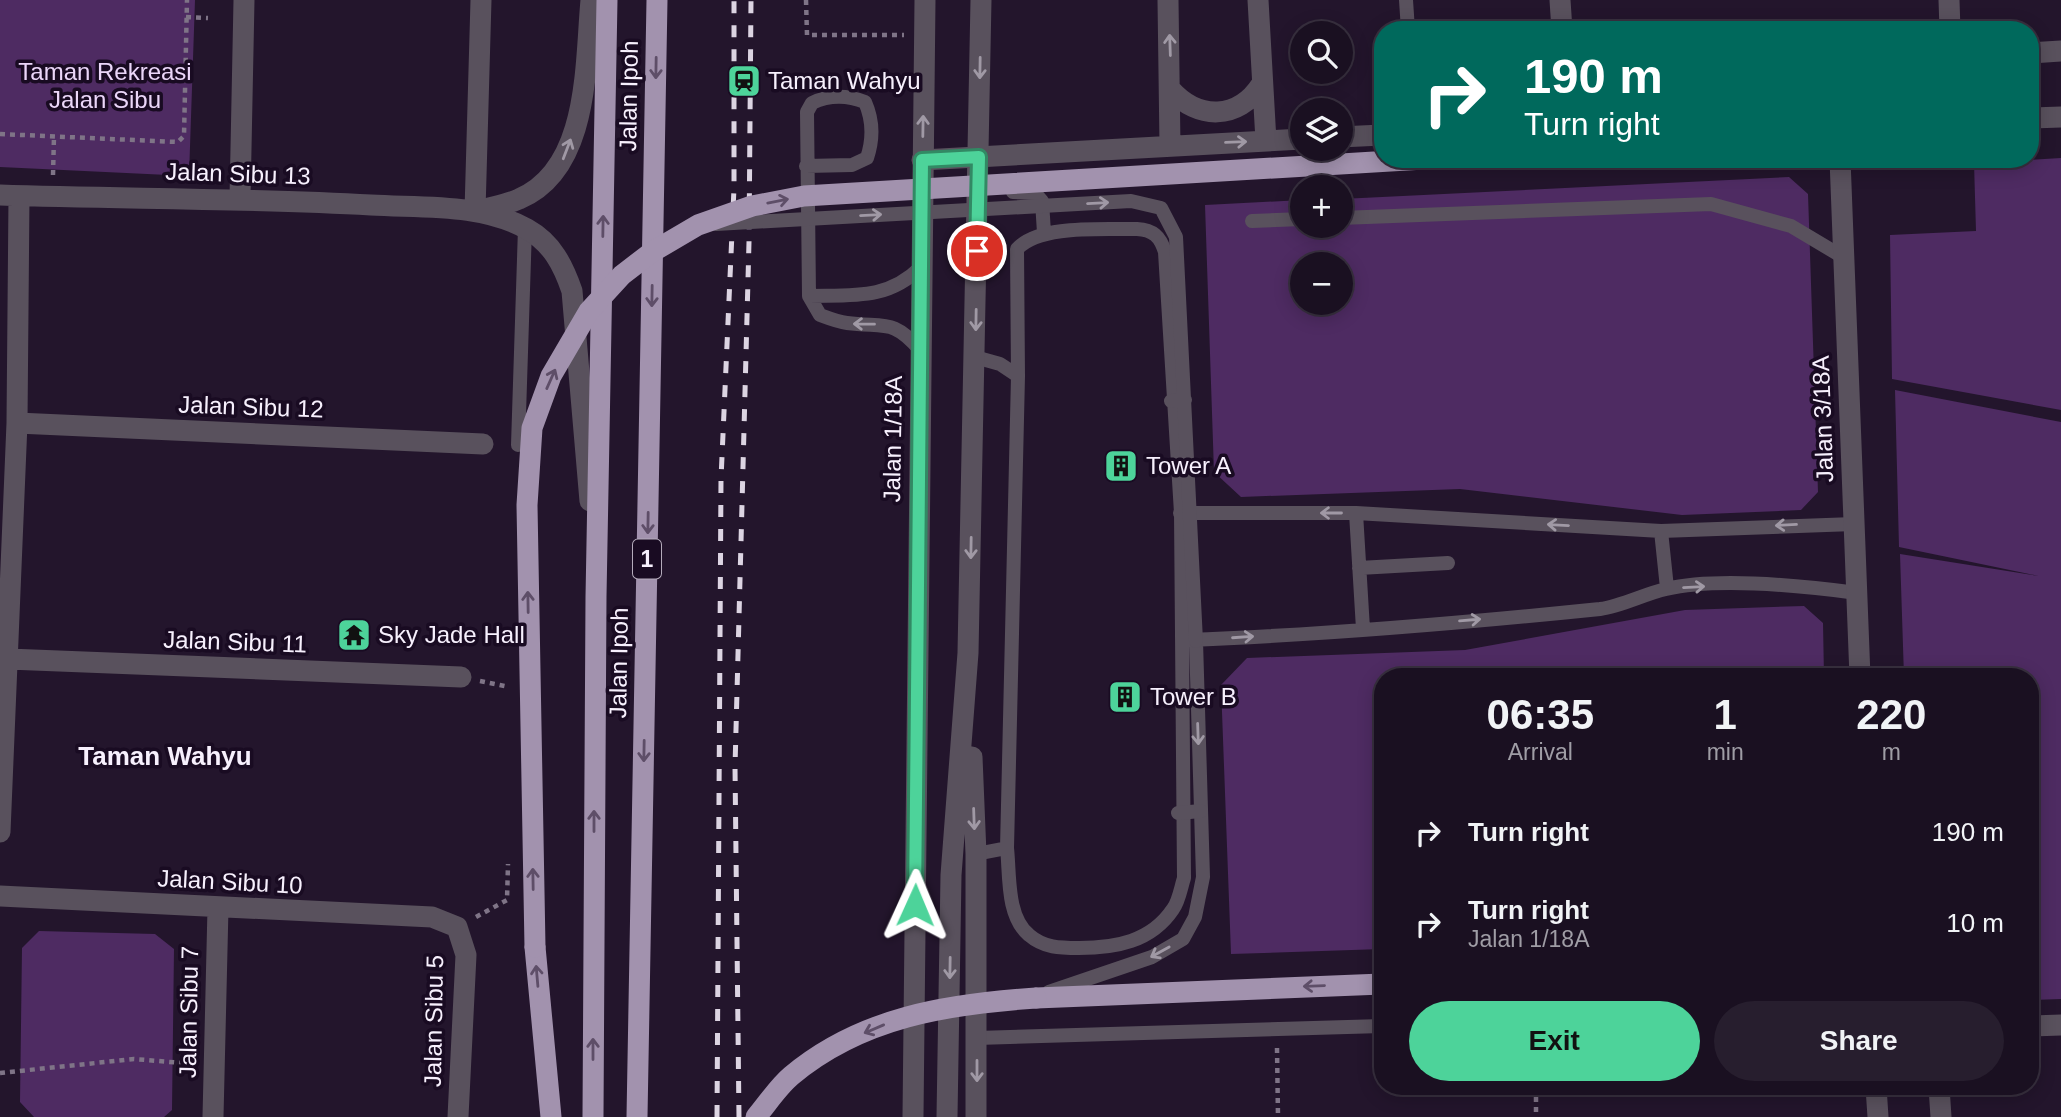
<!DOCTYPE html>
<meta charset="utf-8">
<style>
:root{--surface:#1a1021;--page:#271e2e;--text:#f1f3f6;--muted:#9f9da5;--line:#38303f;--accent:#4dd39a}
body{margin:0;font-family:Arial,sans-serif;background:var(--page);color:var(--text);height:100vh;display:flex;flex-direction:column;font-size:26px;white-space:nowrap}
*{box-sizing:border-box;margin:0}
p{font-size:23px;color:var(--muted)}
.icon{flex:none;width:38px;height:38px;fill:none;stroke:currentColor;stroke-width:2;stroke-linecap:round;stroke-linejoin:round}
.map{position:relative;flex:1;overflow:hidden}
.side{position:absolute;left:1374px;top:668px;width:665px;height:427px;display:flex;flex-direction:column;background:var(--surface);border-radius:28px;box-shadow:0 4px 18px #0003,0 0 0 2px var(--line)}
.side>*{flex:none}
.banner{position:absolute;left:1374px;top:21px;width:665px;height:147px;border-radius:28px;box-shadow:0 4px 18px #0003,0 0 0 2px var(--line);background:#00695c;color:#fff;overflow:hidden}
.controls{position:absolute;left:1290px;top:21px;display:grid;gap:14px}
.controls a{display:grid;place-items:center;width:63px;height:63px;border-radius:50%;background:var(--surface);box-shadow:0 4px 18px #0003,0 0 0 2px var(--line);font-size:35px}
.pin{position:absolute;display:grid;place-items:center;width:60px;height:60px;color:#fff;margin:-30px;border:4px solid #fff;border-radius:50%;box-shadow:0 2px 7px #0007}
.me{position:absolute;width:77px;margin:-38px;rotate:1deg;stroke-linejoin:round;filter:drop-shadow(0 0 5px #0008)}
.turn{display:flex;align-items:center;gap:24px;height:147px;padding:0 35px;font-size:32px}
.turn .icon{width:91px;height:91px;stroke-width:2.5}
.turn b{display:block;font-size:49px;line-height:60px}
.eta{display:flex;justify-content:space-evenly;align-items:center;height:119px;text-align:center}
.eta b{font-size:42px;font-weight:700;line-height:49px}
.cta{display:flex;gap:14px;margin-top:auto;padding:14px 35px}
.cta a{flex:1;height:80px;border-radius:42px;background:var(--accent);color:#111;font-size:28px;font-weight:700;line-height:80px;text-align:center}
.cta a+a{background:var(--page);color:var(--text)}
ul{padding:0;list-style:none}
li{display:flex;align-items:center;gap:21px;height:91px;padding:0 35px}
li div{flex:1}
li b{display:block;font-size:26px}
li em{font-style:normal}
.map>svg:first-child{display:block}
</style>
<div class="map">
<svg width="2061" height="1117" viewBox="0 0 2061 1117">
<rect width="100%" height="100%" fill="#23152c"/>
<path fill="#4e2b62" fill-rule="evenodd" d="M0,0H195L189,176L0,167Z
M2061,158V410L1892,379L1890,235L1976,231L1974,163Z
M1789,177L1808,194L1818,492L1801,510L1682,515L1460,489L1241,497L1214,472L1205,205L1302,200V226H1340L1341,199ZM1302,264H1340V303H1302Z
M1895,390L2061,422V999L2030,1000V677H1904L1900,554L2039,576L1899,547Z
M1804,606L1823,623L1824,677H1382V949L1231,954L1221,685L1247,658L1465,650L1685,610Z
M39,931L155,934L174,949L172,1110L164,1117H34L20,1102L22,948Z"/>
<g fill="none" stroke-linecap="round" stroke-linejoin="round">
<path stroke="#7f7487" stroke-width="4.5" stroke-dasharray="5 5" stroke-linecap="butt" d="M806,0L807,35H904
M186,17L208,18
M0,134L178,142L184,136L187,0
M53,175L54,136
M480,681L509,687
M476,917L507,900L508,864
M1277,1048L1278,1117
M0,1073L134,1059L194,1064
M1536,1087V1117"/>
<path stroke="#59515d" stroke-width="14" d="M1406,0L1408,30
M806,166L852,165L867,158C873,140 873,120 865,102C847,95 829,95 812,103L807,112L809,296L820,315C828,318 838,322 847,323C884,328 893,318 920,350
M1013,192L1035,193L1042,201L1044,233
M1340,218L1711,204L1791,226L1843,257
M1252,221L1302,219
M1137,229C1153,230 1160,236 1165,252L1181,513L1184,878C1181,887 1179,901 1173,909C1151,942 1115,948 1079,948C1060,948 1044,948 1029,935C1006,916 1010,874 1007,848L1018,376L1017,249C1040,224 1104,230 1137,229Z
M809,296C853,295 888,300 921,267
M975,357L1000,364L1018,376
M518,445L525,228
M1180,513H1356L1661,531L1854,524
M1356,513L1363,629
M1661,531L1667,588
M1359,568L1448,563
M1187,640C1324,635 1463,623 1600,609C1622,606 1644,594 1666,589C1717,577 1804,586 1857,593
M976,854L1007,848
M1049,992L1152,957L1183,939L1195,917L1203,877L1196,641
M977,1038L1382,1026"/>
<path stroke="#59515d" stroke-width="21" d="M1168,0L1170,146
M1258,0L1266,141
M1560,0L1562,30
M1949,0L1950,30
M2030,53L2061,51
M1171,90C1198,120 1238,120 1261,85
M2030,118L2061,117
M1340,137L1382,135
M1840,159L1860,677
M922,160L1302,139
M0,195C124,199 247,198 371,205C422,208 481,203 527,229C552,243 563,265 572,291L590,501
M240,198L244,0
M475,211L481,0
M477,211C490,207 506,205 519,199C590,169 585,64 591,0
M17,423L483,444
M8,659L461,677
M0,832L17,423L19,196
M0,896L432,917L457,927L466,955L458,1117
M2030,1026L2061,1025
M1876,1087L1878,1117
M1939,1087L1941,1117
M213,1117L218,908"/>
<path stroke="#59515d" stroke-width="21" d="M972,757L976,854V1117
M913,1117L925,0
M947,1117L951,875L968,653L981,0"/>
<path stroke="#a292ae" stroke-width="21" d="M535,947L551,1117
M1036,998L1382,984
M593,1117L596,597L607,0
M637,1117L657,0"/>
<path stroke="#dcd4e2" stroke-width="5" stroke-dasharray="12 12" stroke-linecap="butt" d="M717,1117L721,479L734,188V0
M739,1117L735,767L749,242L751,0"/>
<path stroke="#59515d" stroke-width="14" d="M716,224L1131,201L1161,208L1176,237L1196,641
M1171,401L1185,400
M1178,813L1201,811"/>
<path stroke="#a292ae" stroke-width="21" d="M535,947L527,505L532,428L551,376L589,311L622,275L652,252L698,225L752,206L804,196L1424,159
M756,1117C767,1104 778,1087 791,1076C861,1017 948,1004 1036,998"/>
</g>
<defs><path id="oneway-shaft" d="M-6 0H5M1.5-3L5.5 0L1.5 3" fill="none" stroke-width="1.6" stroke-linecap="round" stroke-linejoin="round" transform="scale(1.75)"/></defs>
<g stroke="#a099a5">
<use href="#oneway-shaft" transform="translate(1170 45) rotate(-92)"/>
<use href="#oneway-shaft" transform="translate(980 68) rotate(91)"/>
<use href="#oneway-shaft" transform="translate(923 126) rotate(-89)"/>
<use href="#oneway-shaft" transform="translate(1236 142) rotate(-2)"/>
<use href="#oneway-shaft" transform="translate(567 149) rotate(-69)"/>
<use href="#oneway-shaft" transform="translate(1098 203) rotate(-3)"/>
<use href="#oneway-shaft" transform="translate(871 215) rotate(-3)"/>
<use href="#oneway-shaft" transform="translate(976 320) rotate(91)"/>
<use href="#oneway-shaft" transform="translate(864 324) rotate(-179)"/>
<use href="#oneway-shaft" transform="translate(1331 513) rotate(-180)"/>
<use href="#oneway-shaft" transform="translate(1558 525) rotate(-177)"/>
<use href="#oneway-shaft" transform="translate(1786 525) rotate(177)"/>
<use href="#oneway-shaft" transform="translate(971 548) rotate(91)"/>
<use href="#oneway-shaft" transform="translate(1694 587) rotate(-3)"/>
<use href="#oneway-shaft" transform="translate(1470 620) rotate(-5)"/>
<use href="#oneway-shaft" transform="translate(1243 637) rotate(-4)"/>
<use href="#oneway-shaft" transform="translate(1198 734) rotate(88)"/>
<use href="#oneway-shaft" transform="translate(974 819) rotate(88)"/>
<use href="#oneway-shaft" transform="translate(1160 952) rotate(151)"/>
<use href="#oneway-shaft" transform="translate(950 968) rotate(91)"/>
<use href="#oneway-shaft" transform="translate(977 1071) rotate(90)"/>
</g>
<g stroke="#5e4e68">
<use href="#oneway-shaft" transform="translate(656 68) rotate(91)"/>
<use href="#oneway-shaft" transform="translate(778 201) rotate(-11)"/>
<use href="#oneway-shaft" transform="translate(603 226) rotate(-89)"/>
<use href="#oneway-shaft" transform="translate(652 296) rotate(91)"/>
<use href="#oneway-shaft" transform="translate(551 379) rotate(-66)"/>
<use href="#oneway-shaft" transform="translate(648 523) rotate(91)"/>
<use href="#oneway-shaft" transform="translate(528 602) rotate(-91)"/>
<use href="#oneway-shaft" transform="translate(644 751) rotate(91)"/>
<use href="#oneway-shaft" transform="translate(594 821) rotate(-90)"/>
<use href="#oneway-shaft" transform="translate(533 879) rotate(-91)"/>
<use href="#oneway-shaft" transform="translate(537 976) rotate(-95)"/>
<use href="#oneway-shaft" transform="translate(1314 986) rotate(178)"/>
<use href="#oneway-shaft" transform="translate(874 1029) rotate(157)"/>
<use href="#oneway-shaft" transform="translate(593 1049) rotate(-90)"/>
</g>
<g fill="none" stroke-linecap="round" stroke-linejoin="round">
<defs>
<path id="route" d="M915,905L922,160L979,157L977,251"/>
</defs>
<use href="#route" stroke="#328964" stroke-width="18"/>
<use href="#route" stroke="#4dd39a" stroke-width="12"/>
</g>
<defs>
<symbol id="station-square" viewBox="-11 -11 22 22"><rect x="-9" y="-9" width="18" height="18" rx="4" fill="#4dd39a" stroke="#190b22"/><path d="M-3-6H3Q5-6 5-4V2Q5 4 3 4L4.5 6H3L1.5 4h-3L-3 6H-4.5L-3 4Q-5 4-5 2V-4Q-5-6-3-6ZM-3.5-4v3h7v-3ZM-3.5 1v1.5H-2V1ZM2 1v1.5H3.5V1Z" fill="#111"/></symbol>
<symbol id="building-square" viewBox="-11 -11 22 22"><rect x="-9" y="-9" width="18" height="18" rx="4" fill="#4dd39a" stroke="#190b22"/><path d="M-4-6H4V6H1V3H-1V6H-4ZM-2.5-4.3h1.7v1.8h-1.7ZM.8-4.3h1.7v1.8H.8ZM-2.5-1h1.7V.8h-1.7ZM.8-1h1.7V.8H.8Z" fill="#111"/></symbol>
<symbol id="temple-square" viewBox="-11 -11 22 22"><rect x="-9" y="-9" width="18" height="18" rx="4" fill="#4dd39a" stroke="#190b22"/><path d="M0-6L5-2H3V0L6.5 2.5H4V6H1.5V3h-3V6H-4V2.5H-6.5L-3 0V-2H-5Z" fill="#111"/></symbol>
</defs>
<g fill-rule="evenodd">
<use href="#station-square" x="725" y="62" width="38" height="38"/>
<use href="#building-square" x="1102" y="447" width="38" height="38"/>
<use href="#temple-square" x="335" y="616" width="38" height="38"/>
<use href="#building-square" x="1106" y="678" width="38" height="38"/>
</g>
<g text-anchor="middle" stroke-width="7" stroke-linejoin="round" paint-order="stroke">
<rect fill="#190b22" stroke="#b4abbb" stroke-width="2" x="633" y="539.5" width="28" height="39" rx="5"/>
<g font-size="23" font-weight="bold" fill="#f7f0fd">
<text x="647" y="567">1</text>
</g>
<g font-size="24" fill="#ebd6f9" stroke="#190b22">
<text x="105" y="80">Taman Rekreasi<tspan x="105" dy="28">Jalan Sibu</tspan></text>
</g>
<g font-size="24" fill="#f7f0fd" stroke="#190b22" text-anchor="start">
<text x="768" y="89">Taman Wahyu</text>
<text x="1146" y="474">Tower A</text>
<text x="378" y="643">Sky Jade Hall</text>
<text x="1150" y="705">Tower B</text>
</g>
<g font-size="24" fill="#f7f0fd" stroke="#190b22">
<text transform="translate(629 96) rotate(-89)" y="8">Jalan Ipoh</text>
<text transform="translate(238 174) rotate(2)" y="8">Jalan Sibu 13</text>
<text transform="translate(251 407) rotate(2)" y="8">Jalan Sibu 12</text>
<text transform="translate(1823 419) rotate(-92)" y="8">Jalan 3/18A</text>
<text transform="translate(893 439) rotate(-89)" y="8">Jalan 1/18A</text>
<text transform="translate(235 642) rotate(2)" y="8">Jalan Sibu 11</text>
<text transform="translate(619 663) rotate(-89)" y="8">Jalan Ipoh</text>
<text transform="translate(230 882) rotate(3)" y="8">Jalan Sibu 10</text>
<text transform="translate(189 1012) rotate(-89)" y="8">Jalan Sibu 7</text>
<text transform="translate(434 1021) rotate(-89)" y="8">Jalan Sibu 5</text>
</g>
<g font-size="26" font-weight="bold" fill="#f7f0fd" stroke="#190b22">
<text x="165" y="765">Taman Wahyu</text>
</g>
</g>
</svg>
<div class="controls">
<a><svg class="icon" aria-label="search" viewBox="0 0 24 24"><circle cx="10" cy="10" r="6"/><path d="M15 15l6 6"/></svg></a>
<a><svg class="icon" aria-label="layers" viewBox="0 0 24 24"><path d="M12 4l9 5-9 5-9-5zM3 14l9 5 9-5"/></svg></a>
<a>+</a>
<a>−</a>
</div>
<div class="pin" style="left:977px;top:251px;background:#d93025"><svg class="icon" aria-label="arrive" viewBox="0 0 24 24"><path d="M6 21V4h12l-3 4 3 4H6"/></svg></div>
<svg class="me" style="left:915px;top:905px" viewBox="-20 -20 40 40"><path d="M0-17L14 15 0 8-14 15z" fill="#4dd39a" stroke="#fff" stroke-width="4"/></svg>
<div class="banner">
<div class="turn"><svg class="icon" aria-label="right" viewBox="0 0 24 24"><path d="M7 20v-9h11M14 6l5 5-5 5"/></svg><div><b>190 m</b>Turn right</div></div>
</div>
<section class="side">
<div class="eta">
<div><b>06:35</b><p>Arrival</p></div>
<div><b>1</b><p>min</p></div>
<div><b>220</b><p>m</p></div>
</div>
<ul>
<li><svg class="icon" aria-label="right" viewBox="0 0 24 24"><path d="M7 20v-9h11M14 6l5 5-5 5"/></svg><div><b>Turn right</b></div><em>190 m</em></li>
<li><svg class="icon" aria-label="right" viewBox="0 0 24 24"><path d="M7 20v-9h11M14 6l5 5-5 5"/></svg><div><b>Turn right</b><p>Jalan 1/18A</p></div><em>10 m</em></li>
</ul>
<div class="cta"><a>Exit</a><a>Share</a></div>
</section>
</div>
